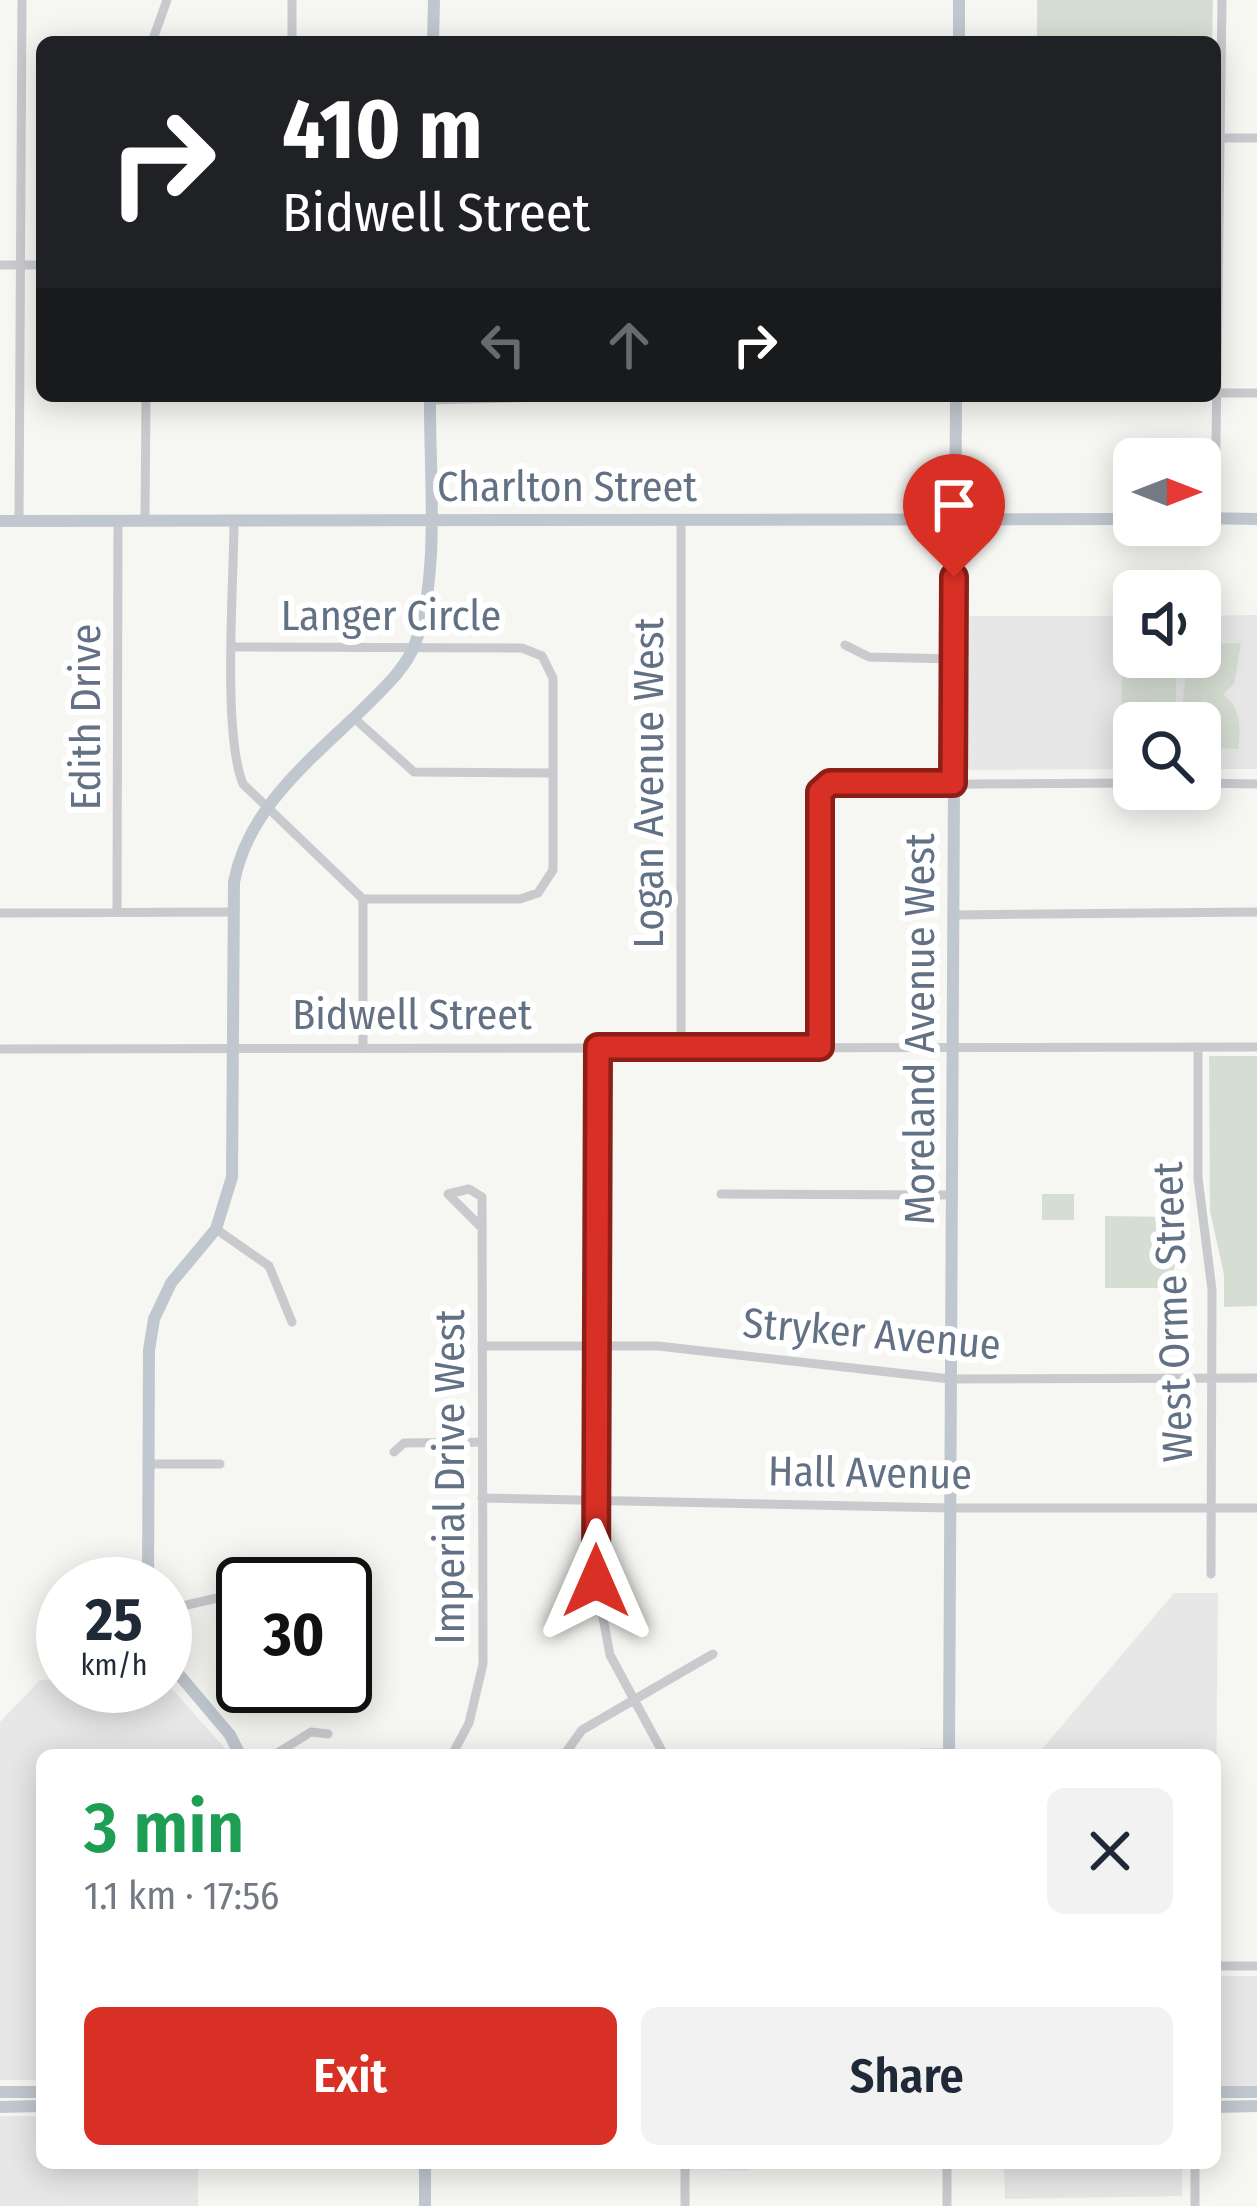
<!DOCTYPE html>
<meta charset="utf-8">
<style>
:root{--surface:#fff;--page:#f2f2f3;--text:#1f2937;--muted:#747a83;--accent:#d93025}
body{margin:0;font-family:"Fira Sans Condensed",sans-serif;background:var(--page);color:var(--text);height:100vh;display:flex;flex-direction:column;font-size:45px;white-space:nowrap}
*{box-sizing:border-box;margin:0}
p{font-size:39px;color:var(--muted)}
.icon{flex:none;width:66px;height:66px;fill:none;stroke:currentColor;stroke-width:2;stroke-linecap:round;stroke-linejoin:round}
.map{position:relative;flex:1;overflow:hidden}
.details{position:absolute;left:36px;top:1749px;width:1185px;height:420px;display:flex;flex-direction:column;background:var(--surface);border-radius:18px;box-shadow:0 6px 30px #0003}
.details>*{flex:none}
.hud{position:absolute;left:36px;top:36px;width:1185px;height:366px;border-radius:18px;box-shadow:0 6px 30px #0003;background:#202124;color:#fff;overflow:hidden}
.needle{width:78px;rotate:90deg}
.tools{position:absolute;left:1113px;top:438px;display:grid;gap:24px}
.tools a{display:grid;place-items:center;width:108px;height:108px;border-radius:18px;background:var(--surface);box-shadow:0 6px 30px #0003;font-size:60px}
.speed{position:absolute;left:36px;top:1557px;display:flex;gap:24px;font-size:60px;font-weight:700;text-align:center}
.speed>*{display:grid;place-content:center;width:156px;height:156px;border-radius:50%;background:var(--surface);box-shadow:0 6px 30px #0003;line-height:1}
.speed small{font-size:30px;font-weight:400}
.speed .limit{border:6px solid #111;border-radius:18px;background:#fff;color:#111}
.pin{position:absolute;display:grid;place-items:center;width:102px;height:102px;color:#fff;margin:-123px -51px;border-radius:50% 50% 50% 0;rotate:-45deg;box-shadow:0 0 12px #0007}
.pin .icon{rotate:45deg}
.me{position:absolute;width:132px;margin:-66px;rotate:0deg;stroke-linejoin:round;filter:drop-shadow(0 0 9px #0008)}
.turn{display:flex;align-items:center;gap:42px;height:252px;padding:0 48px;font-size:54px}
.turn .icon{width:156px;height:156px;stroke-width:2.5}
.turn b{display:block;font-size:84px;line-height:102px}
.lanes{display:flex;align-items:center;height:114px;padding:0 48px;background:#0003;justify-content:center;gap:60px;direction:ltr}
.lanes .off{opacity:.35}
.round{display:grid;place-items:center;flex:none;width:126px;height:126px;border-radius:18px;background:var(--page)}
.headline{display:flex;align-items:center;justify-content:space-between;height:204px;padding:0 48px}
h1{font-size:72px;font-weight:600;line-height:90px;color:#1e9e55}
.primary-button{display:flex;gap:24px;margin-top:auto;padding:24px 48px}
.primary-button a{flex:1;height:138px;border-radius:18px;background:var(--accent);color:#fff;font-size:48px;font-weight:600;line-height:138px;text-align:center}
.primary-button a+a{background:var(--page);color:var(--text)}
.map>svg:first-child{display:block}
</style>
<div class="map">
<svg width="1257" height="2206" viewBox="0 0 1257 2206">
<rect width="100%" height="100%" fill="#f6f6f2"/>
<path fill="#e6e7e6" d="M1257,615V769H1200V723H1134V769L963,770V616H1134V657H1200V616Z
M1174,1593H1218L1215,1896V1755H1037Z
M63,1679V1686H165V1681L231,1755H42V2080H0V1722L40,1680Z
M1215,1976H1257V2087H1215Z
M0,2116H42V2163H198V2206H0Z
M506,2163H749V2170L506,2166Z
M1004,2163H1182V2196L1005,2199Z"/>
<path fill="#d6ded3" d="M1037,0H1213L1212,42H1037Z
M1241,643L1234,684L1223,694C1241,707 1241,729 1238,749L1200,747V723H1180L1188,657H1200V644Z
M1122,657L1176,658V712H1170V723H1134V736H1121Z
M1257,1056V1306L1224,1307V1275L1210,1211L1209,1056Z
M1042,1194H1074V1220H1042Z
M1105,1216L1174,1217L1176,1262L1168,1288H1105Z"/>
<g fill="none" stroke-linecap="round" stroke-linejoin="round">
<path stroke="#c8cace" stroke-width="9" d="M152,42L167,0
M292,42V0
M1215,138H1257
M0,265H42
M1215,393H1257
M430,400L595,396
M1215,518L1222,0
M19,521L22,0
M145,521L146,396
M845,645L869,657L953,659
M233,647L522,648L542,656L553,678V870L538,893L520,899H363L243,784C222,732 234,583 234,520
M354,718L414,772L553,773
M1200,783L1257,784
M117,912L118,521
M0,913L233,912
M952,915L1257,912
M363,1047V899
M598,1047L596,1581L610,1655L664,1755
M681,1047V519
M820,1047L823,785L1134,783
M1198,1047V1178L1212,1290L1211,1574
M0,1049L1257,1047
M721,1194L952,1195
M216,1229L269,1266L292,1322
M482,1346H658L950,1379L1257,1378
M394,1452L404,1443L482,1442
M148,1464H220
M482,1498L950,1508H1257
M273,1584L279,1582
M165,1610L243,1592
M274,1755L311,1732L328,1734
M452,1755L469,1723L483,1664L482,1197L469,1189L448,1194L482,1228
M564,1755L582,1730L713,1654
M758,1755L949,1753
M1215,1966H1257
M685,2163V2206
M947,2163V2206
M1195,2206V2163"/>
<path stroke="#c1c7cf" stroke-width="12" d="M433,42L434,0
M959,42V0
M1200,518L1257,519
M0,521L1134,519
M148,1584L149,1350L154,1319L171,1283L216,1229L232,1177L234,882C249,804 316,756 370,702C387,685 406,667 415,644C441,575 429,471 430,396
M165,1658L230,1735L240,1755
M949,1755L956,396
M0,2092H42
M1215,2092H1257
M0,2107L42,2106
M1215,2107L1257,2106
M425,2163V2206"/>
</g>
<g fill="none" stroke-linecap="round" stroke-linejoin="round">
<defs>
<path id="route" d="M596,1581L598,1047H820V792L830,783H953L954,577"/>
</defs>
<use href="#route" stroke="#8d1f18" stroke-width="30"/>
<use href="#route" stroke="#d93025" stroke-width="21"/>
</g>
<g text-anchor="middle" stroke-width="12" stroke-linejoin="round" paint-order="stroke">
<g font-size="42" fill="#637185" stroke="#fff">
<text x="567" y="501">Charlton Street</text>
<text x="391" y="630">Langer Circle</text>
<text transform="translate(85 717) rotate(-90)" y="15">Edith Drive</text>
<text transform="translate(648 783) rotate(-90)" y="15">Logan Avenue West</text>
<text x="412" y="1029">Bidwell Street</text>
<text transform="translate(919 1029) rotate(-90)" y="15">Moreland Avenue West</text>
<text transform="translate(1172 1312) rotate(-92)" y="15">West Orme Street</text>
<text transform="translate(872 1333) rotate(5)" y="15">Stryker Avenue</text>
<text transform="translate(870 1472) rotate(1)" y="15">Hall Avenue</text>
<text transform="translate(449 1477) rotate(-90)" y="15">Imperial Drive West</text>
</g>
</g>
</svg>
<div class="tools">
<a><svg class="needle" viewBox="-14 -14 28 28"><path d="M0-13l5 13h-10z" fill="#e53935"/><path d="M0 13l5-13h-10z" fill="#747a83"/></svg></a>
<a><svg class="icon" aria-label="sound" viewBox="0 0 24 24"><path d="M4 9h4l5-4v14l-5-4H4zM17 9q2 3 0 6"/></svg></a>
<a><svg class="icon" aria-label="search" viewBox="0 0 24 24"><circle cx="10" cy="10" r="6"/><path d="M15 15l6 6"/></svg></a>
</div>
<div class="speed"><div>25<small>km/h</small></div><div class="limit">30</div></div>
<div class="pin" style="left:954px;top:577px;background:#d93025"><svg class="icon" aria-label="arrive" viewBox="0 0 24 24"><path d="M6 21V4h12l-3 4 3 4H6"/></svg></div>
<svg class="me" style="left:596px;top:1581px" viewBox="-20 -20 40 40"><path d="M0-17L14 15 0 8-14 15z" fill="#d93025" stroke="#fff" stroke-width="4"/></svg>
<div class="hud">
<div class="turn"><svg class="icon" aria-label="right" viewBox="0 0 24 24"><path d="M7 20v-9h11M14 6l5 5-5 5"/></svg><div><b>410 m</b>Bidwell Street</div></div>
<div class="lanes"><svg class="icon off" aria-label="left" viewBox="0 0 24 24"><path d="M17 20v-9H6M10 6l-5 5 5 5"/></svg><svg class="icon off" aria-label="ahead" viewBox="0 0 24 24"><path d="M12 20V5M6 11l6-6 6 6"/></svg><svg class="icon" aria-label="right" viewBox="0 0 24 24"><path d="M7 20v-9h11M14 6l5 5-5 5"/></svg></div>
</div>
<section class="details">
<div class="headline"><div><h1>3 min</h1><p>1.1 km · 17:56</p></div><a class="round"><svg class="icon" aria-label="close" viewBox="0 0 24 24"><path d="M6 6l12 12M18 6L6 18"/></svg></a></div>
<div class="primary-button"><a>Exit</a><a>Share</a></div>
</section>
</div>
